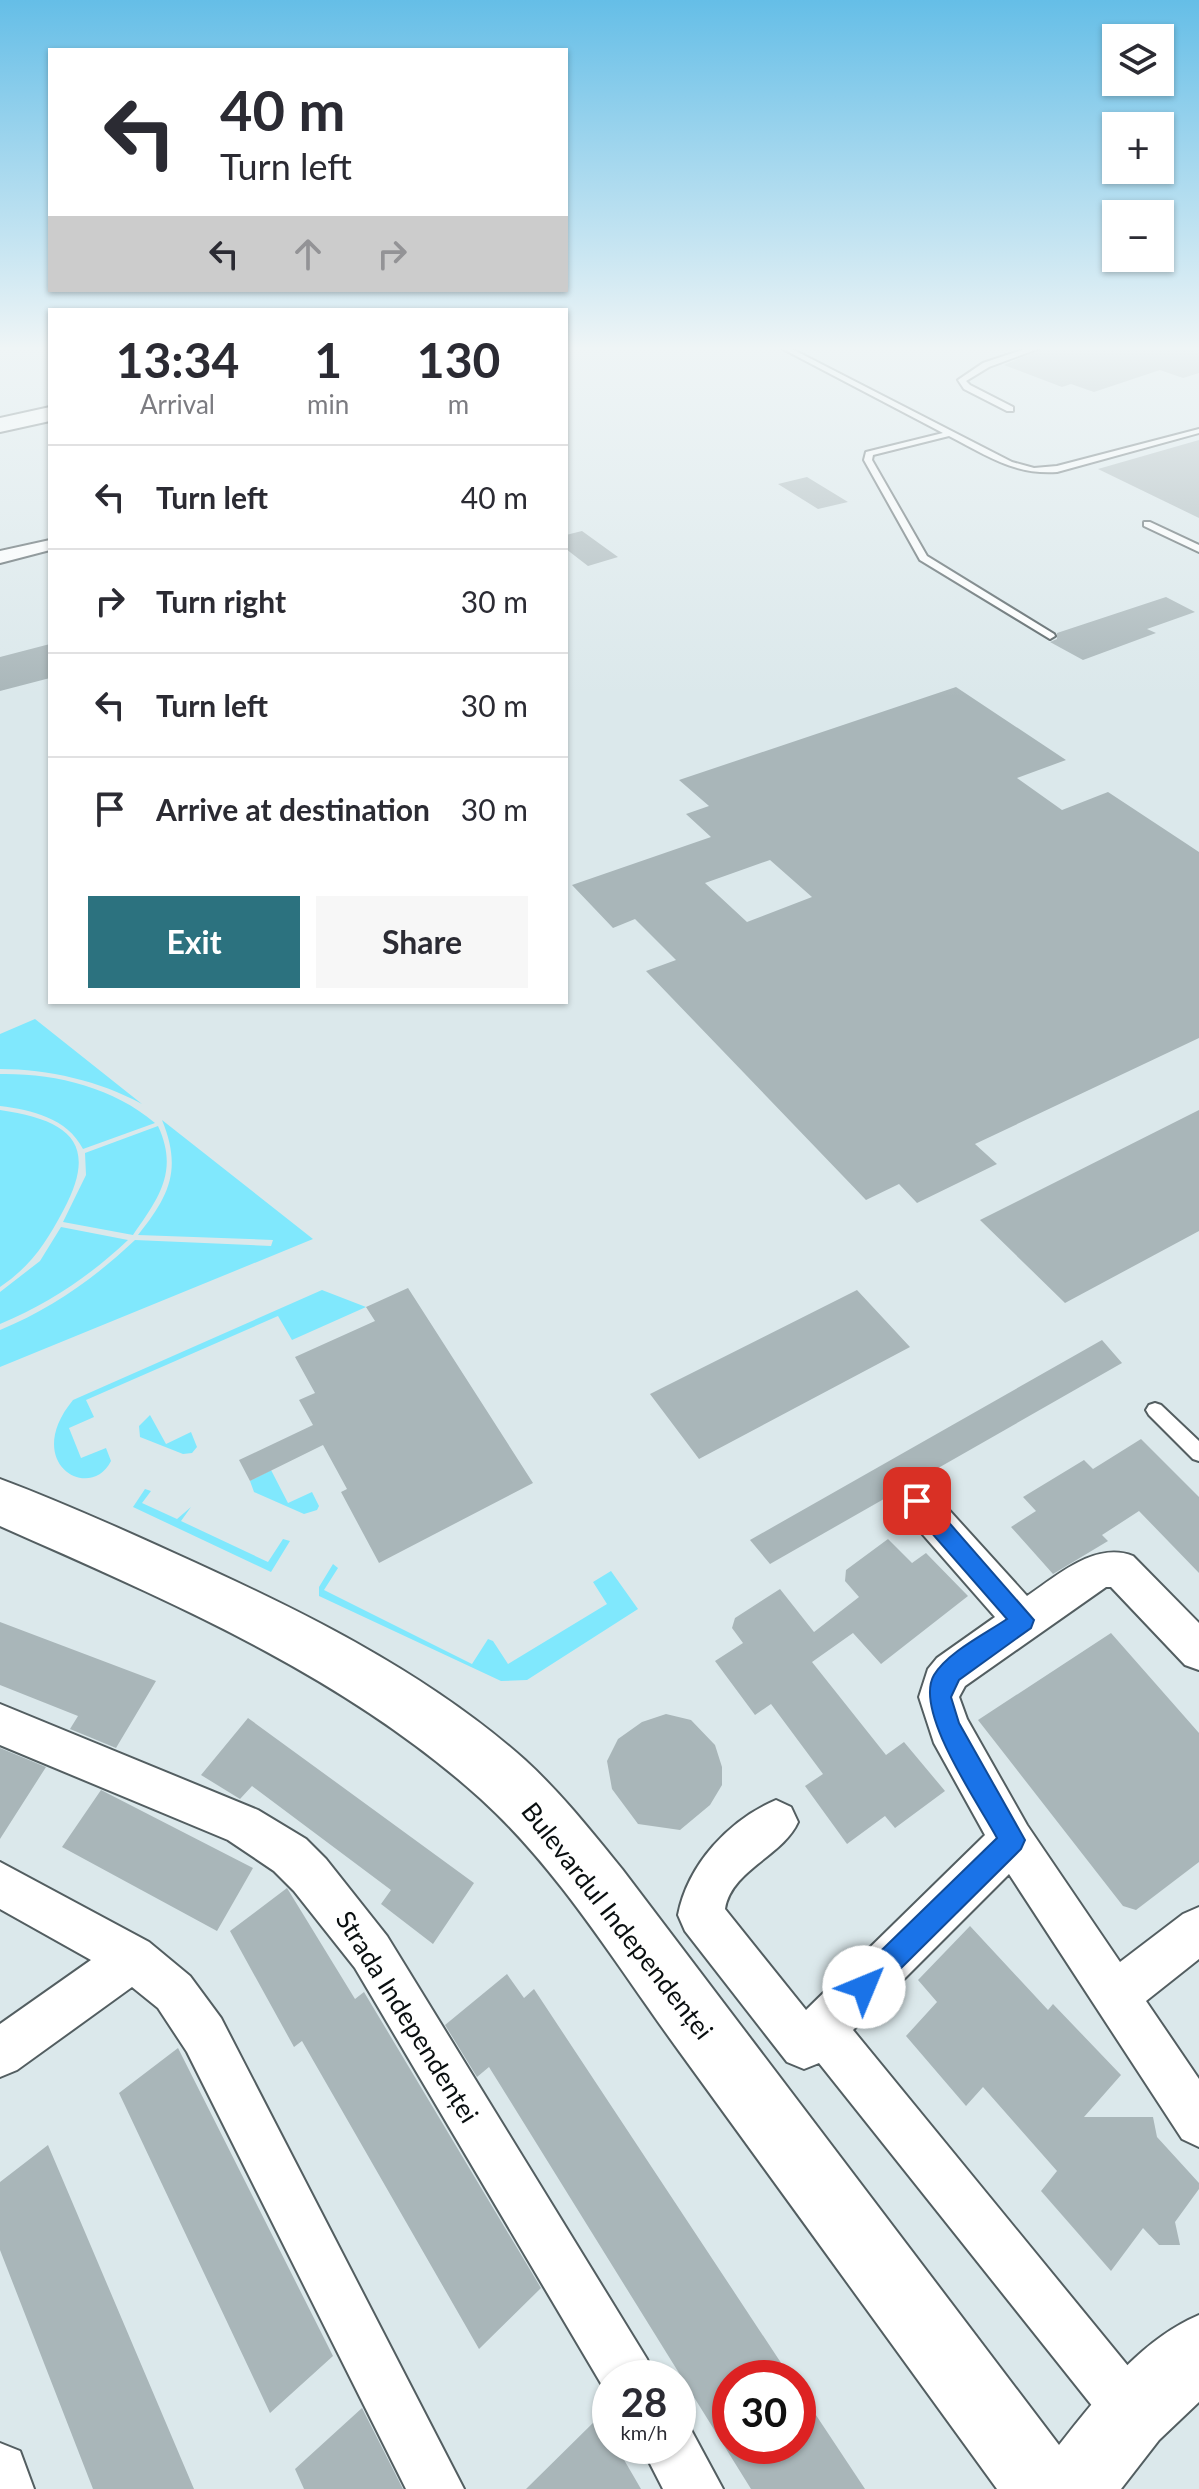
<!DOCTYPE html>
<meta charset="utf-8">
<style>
:root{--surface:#fff;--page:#f7f7f7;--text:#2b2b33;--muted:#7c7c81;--line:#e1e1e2;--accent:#2c727f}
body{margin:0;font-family:Lato,sans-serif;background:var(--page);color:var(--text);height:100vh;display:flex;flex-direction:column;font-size:30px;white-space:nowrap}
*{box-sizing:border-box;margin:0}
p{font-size:26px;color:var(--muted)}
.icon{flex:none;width:44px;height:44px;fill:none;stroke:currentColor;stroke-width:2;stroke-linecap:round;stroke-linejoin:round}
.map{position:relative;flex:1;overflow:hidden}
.drawer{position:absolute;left:48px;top:308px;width:520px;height:696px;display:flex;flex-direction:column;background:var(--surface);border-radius:0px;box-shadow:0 2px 6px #0004}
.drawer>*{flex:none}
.hud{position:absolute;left:48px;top:48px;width:520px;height:244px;border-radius:0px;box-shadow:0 2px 6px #0004;background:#fff;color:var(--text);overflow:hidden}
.buttons{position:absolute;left:1102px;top:24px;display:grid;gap:16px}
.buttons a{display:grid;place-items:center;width:72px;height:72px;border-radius:0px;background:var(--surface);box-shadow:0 2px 6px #0004;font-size:40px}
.speed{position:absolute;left:592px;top:2360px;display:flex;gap:16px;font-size:40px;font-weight:700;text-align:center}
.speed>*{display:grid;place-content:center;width:104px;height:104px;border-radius:50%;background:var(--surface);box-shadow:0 2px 6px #0004;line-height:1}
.speed small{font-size:20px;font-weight:400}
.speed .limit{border:12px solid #d22;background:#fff;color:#111}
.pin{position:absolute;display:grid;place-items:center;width:68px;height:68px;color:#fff;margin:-34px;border-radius:16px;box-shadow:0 4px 12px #0006}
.me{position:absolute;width:88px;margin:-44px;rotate:45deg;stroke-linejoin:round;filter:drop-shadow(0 0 6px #0008)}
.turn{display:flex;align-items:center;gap:28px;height:168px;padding:0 40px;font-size:36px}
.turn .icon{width:104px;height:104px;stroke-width:2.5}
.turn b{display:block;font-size:56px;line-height:68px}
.lanes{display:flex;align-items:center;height:76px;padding:0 40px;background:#0003;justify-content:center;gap:40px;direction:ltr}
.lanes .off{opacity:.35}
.eta{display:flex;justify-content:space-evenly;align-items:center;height:136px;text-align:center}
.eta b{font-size:48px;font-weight:700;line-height:56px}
.button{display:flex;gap:16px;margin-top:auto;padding:16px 40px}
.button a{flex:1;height:92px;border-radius:0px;background:var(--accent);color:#fff;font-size:32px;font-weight:700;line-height:92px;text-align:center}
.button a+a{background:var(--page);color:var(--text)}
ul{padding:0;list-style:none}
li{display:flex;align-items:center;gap:24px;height:104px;padding:0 40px;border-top:2px solid var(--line)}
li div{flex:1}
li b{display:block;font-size:30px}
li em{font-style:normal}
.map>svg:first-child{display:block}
</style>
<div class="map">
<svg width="1199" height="2489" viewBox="0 0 1199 2489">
<rect width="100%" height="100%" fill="#dbe8eb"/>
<path fill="#80e8fd" d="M35,1019L142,1104C100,1081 48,1069 0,1069V1034Z
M0,1074C54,1073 113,1087 155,1123L83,1149C67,1118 32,1110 0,1106Z
M0,1110C69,1120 100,1143 63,1211C46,1243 31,1266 0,1287Z
M162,1120L313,1239L0,1367V1330C51,1309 95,1278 135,1240L271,1246L273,1240L138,1235C170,1195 182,1169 162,1120Z
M158,1126C179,1171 159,1198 133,1235L63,1222L86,1175L85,1153Z
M61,1227L128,1240C90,1276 48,1304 0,1324V1292L40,1261Z
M322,1290L366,1307L292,1340L278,1316L86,1400L94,1417L69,1428L81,1458L106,1448L111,1461C90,1503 21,1463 73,1400Z
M150,1415L166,1444L191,1432L197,1447L192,1453L183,1454L140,1437L139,1426Z
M271,1470L288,1503L312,1492L319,1506L317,1510L304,1514L254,1492L250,1481Z
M145,1489L151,1491L142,1503L177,1519L191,1507L181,1521L268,1562L283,1539L290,1541L271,1572L133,1507Z
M333,1564L338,1568L324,1590L472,1664L488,1639L493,1641L508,1664L607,1604L593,1582L611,1571L638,1609L527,1680L501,1681L319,1596V1587Z"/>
<path fill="#a9b6b9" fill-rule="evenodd" d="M1043,348H1199V373L1183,378L1160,370L1094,392L1071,384L1062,387L1004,365Z
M1199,440V518L1098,469Z
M807,477L848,502L818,509L778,484Z
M582,531L618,557L588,566L566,549V535Z
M1166,597L1195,612L1147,629L1156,633L1083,660L1050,642L1057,639V633Z
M50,644V678L0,691V657Z
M956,687L1066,760L1017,778L1062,810L1108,792L1199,852V1038L975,1144L997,1164L917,1203L899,1184L866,1200L646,971L676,960L635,919L613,928L572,885L711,837L686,814L709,806L679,780ZM770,860L812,897L747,922L705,883Z
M1199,1110V1231L1065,1303L980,1220Z
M408,1288L533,1483L379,1563L341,1492L347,1489L323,1445L250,1481L239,1460L313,1425L299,1400L315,1393L295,1357L375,1321L366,1307Z
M857,1290L910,1347L699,1459L650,1394Z
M1102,1340L1122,1363L770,1564L750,1540Z
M1141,1439L1199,1497V1573L1139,1511L1102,1535L1108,1541L1053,1574L1011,1527L1036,1511L1023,1497L1084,1460L1093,1469Z
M888,1539L912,1563L926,1553L968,1596L881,1664L853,1633L812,1662L886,1755L904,1742L945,1791L895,1828L885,1816L847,1844L805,1786L823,1774L771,1704L755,1715L715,1661L743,1643L732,1628L735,1618L780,1589L814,1632L859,1597L845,1581L846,1570Z
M0,1622L156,1681L116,1748L70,1729L78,1716L0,1685Z
M1111,1633L1199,1733V1862L1136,1910L1123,1906L978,1720Z
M666,1714L691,1720L715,1745L722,1767V1785L710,1805L680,1830L638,1824L612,1789L607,1761L618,1739L642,1722Z
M248,1718L474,1883L433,1944L381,1904L391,1890L252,1786L240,1799L201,1775Z
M0,1748L46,1767L0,1839Z
M101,1790L253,1868L217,1931L62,1847Z
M287,1888L355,1999L364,1992L541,2288L479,2349L302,2041L294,2047L230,1931Z
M970,1926L1048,2010L1053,2004L1121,2075L1084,2117H1153L1157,2137L1199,2183V2189L1175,2222L1180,2245H1159L1143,2228L1111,2271L1041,2191L1057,2171L983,2087L966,2106L906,2036L937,2002L918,1980Z
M507,1974L524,1998L534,1989L791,2378H730V2446H798V2388L865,2489H751L489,2067L477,2077L445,2025Z
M178,2048L333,2356L270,2413L119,2093Z
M48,2145L194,2489H93L0,2250V2182Z
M362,2408L403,2489H304L295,2469Z
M599,2417L610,2436V2446H616L641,2489H526Z"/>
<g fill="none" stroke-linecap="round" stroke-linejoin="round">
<defs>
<path id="lane" d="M781,348H790L1012,462L1034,468L1057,466L1199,429V433L1057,472C1014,475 986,455 949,436L873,455L872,460L927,556L1054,634L1055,636L1050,639L920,560L864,460L866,452L943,433Z
M1028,348H1040L989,367L966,381L970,385L1013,407V411H1007L964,389L958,380L983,363Z
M1144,522H1150L1199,545V552L1144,526Z
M1155,1403L1161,1405L1199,1441V1461L1193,1459L1149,1415L1146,1410L1149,1405Z"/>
<path id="street" d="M50,540V550L0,563V551Z
M917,1485L930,1489L1027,1596C1057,1576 1095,1541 1133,1556L1199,1623V1670L1185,1665L1111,1587H1106L965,1686L959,1697L967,1719L1027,1825L1120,1962L1183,1914L1199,1907V1959L1146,2001L1199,2079V2147L1182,2139L1009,1874L853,2030L1151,2394L1159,2413L1151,2432L1132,2440L1113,2432L819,2063L804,2069L787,2062L685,1931L678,1915C688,1864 729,1820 776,1800L791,1807L798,1822C783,1856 731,1870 725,1909L806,2010L985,1835L934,1743L919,1697L928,1669L937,1658L995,1617L904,1513L898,1501L904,1489Z
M0,1704L258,1810L306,1839L326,1859L387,1936L647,2359L655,2378H610L609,2397L355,1968L294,1891L274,1871L228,1840L0,1745Z
M0,1862L149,1942L190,1976L221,2018L464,2489H406L187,2052L158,2008L132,1987L17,2070L0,2077V2024L91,1960L0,1909Z
M678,2422L689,2426L723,2489H663L641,2446H678Z
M0,2443L20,2451L34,2489H0Z"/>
<path id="secondary" d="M0,1479C59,1501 117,1527 174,1553C296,1608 424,1670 525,1760C561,1793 591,1831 622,1869L1059,2445C1098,2396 1140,2340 1199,2315V2402L1159,2440L1121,2489H997C891,2343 785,2197 679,2051C617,1966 559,1870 481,1799C344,1675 167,1600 0,1526Z"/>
<path id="primary" d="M50,407V421L0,432V418Z"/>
</defs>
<use href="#lane" stroke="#535e61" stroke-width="4"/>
<use href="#street" stroke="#535e61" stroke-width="4"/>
<use href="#secondary" stroke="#535e61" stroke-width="4"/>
<use href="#primary" stroke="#535e61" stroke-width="4"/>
<use href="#lane" fill="#fff" fill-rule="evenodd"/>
<use href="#street" fill="#fff" fill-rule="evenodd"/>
<use href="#secondary" fill="#fff" fill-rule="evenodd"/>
<use href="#primary" fill="#fff" fill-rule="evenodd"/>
</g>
<linearGradient id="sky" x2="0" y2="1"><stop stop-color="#65bee7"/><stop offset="0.5" stop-color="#eff5f6"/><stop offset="1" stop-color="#eff5f6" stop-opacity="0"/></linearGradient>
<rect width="1199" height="697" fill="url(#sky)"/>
<path fill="#1a73e8" stroke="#114b97" stroke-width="2" d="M917,1491L924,1494L1034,1620L1031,1628L959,1680L951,1697L959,1723L1025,1840L1021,1849L873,1996L864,2000L854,1996L851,1987L854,1977L997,1838C979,1804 913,1711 934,1675C948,1652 985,1634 1007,1619L909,1507L906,1501L909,1494Z"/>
<g text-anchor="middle" stroke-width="6" stroke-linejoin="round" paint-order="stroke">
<g font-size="26" fill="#0a0f10" stroke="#fff">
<text transform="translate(617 1921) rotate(52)" y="9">Bulevardul Independenței</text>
<text transform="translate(407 2017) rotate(58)" y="9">Strada Independenței</text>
</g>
</g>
</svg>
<div class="buttons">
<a><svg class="icon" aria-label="layers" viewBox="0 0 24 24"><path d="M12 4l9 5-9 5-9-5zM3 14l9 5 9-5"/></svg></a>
<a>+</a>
<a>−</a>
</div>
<div class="speed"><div>28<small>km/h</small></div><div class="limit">30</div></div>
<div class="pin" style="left:917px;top:1501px;background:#d93025"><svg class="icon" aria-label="arrive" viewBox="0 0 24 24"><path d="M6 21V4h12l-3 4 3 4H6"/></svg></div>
<svg class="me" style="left:864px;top:1987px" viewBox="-20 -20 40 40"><circle r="19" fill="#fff"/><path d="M0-13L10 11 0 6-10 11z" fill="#1a73e8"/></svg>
<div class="hud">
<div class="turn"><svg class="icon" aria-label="left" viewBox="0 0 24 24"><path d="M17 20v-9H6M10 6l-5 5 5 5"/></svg><div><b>40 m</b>Turn left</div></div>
<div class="lanes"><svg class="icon" aria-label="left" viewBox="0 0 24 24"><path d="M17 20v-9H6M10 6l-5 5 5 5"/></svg><svg class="icon off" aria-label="ahead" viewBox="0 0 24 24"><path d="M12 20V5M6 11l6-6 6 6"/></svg><svg class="icon off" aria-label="right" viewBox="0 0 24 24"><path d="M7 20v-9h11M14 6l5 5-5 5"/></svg></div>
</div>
<section class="drawer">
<div class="eta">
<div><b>13:34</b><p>Arrival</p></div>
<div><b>1</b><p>min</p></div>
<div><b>130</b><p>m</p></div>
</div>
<ul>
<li><svg class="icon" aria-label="left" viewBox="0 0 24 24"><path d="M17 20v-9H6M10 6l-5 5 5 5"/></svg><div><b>Turn left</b></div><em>40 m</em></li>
<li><svg class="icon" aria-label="right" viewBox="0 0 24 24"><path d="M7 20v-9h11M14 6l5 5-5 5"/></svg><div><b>Turn right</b></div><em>30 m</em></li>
<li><svg class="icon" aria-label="left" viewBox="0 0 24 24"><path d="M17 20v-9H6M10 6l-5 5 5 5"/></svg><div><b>Turn left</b></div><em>30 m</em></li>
<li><svg class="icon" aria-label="arrive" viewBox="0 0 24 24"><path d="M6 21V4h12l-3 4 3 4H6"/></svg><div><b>Arrive at destination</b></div><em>30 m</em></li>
</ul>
<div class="button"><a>Exit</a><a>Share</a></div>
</section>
</div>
